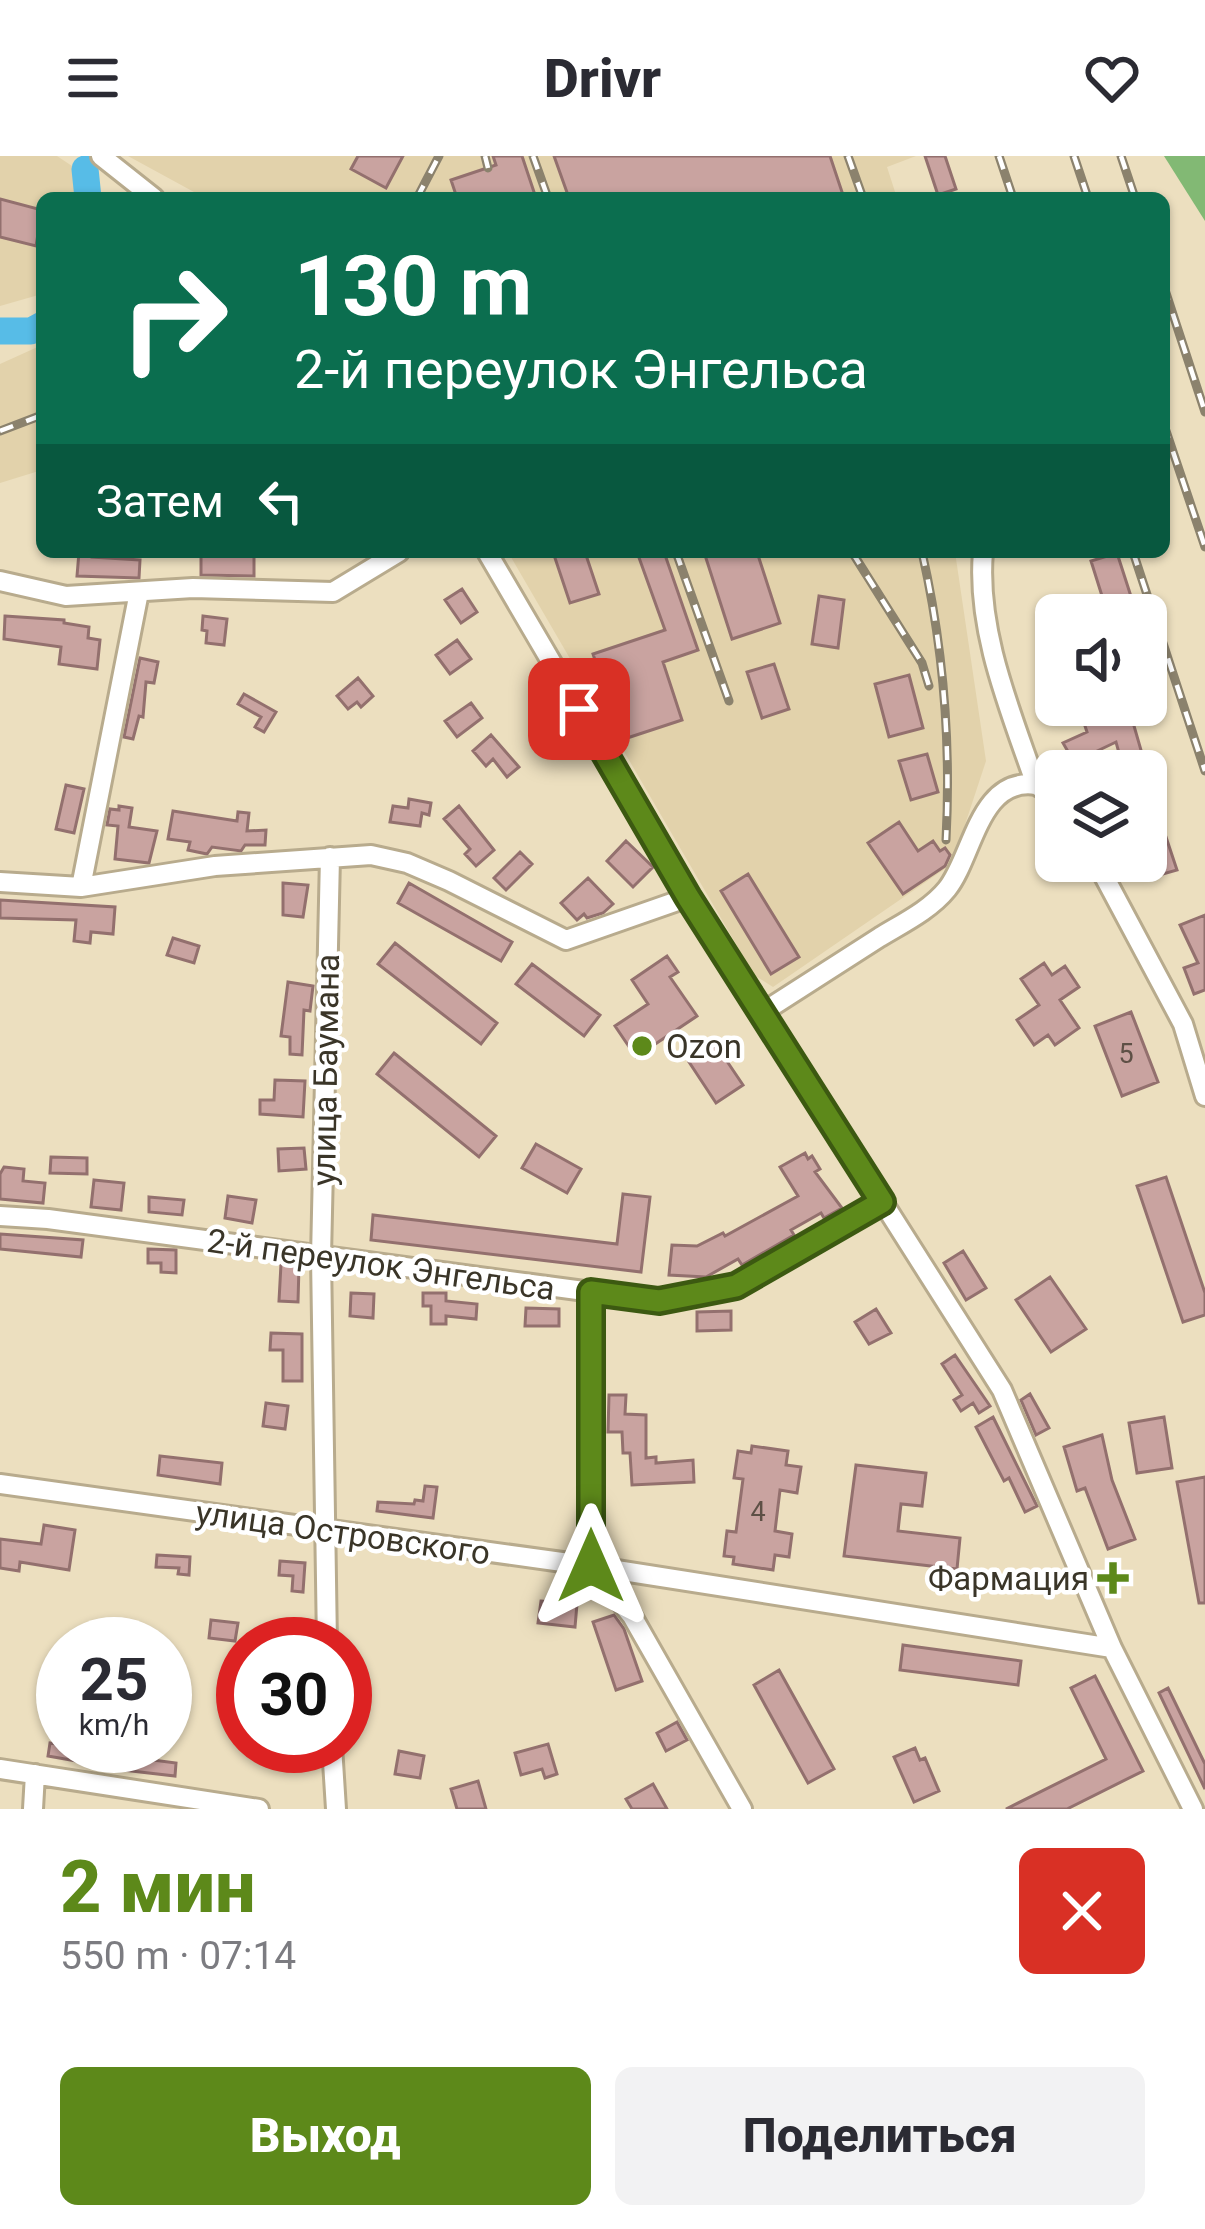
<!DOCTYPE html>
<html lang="ru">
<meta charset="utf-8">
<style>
:root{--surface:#fff;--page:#f2f2f3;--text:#2b2b33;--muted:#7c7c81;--accent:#5d891a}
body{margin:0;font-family:Roboto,sans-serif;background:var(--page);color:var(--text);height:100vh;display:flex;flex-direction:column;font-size:45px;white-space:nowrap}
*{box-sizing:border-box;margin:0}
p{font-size:39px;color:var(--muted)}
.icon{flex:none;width:66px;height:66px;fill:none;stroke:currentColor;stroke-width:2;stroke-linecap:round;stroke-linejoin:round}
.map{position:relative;height:1653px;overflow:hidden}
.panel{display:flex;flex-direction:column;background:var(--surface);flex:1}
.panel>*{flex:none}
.hud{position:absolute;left:36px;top:36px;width:1134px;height:366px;border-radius:18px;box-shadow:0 3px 9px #0004;background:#0b6e4f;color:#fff;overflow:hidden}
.buttons{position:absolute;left:1035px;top:438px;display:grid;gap:24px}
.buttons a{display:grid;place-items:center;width:132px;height:132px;border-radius:18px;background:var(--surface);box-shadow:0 3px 9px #0004;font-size:60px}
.speed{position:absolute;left:36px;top:1461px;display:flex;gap:24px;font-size:60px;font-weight:700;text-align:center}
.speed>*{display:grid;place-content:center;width:156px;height:156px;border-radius:50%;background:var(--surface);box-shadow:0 3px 9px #0004;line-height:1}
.speed small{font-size:30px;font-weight:400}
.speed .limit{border:18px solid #d22;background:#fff;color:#111}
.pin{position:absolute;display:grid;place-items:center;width:102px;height:102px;color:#fff;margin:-51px;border-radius:24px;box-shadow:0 6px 18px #0006}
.me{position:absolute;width:132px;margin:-66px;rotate:0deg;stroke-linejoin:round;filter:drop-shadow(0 0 9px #0008)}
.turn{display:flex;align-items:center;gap:42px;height:252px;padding:0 60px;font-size:54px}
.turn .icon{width:156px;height:156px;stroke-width:2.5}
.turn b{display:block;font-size:84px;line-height:102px}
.then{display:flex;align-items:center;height:114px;padding:0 60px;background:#0003;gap:24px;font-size:45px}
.round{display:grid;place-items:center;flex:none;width:126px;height:126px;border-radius:18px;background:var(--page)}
.headline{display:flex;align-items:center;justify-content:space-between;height:204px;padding:0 60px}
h1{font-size:72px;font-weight:800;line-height:90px;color:var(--accent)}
.button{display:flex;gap:24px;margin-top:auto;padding:24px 60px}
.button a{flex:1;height:138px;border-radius:18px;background:var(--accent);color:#fff;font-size:48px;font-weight:800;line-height:138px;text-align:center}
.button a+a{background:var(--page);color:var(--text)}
header{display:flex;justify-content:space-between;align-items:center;height:156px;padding:0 60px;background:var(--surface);font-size:54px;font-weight:800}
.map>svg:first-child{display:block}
</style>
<header><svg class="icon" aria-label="menu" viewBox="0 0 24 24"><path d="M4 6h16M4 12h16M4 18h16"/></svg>Drivr<svg class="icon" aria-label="heart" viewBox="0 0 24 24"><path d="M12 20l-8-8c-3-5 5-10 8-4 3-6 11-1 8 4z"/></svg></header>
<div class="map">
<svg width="1205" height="1653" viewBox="0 0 1205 1653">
<rect width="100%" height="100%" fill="#ecdfbf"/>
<path fill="#e2d2ab" d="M0,0H57L84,18L74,42H42V138L0,150Z
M128,0H916L887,11L897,42H205Z
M42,189V314L0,327V208Z
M508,396H955L986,605L952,708L773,831L754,819Z"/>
<path fill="#82b974" d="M1164,0H1205V65Z"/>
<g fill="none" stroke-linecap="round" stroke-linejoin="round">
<path stroke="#57bce7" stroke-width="27" d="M85,13L88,42
M0,175H31L42,169"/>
</g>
<path fill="#c9a3a0" stroke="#93706e" stroke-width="3" d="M358,0H403L386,32L351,13Z
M493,0H522L536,42H457L451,24L496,9Z
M554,0H830L844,42H569Z
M925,0H945L956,33L938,39Z
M0,43L42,54L36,90L0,81Z
M79,396H92V401L140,404L139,422L77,420Z
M201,396H254V420L201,419Z
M553,396H585L599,438L570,447Z
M637,396H664L698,494L663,506L682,564L621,584L593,498L665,474Z
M704,396H757L780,467L732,483Z
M1117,397L1137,459H1108L1091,405Z
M462,433L477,456L461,467L445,444Z
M819,440L844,444L838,492L812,488Z
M5,460L64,464V467L89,471L88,482L100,484L97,513L59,508L61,491L4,483Z
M203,460L227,463L224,489L206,487L207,475L202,474Z
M457,484L471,503L450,518L436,499Z
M140,502L158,506L154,527L146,526L143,561L139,560L133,583L124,581Z
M774,508L789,553L762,562L747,516Z
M909,519L923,572L889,581L875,528Z
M358,522L373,540L361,551L357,546L348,553L337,540Z
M244,538L276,556L264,576L255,571L261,561L238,548Z
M471,547L482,562L457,581L445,565Z
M1078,549H1128L1147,615H1124L1116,586L1074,606L1063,587L1087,576Z
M491,579L519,611L507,621L493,603L486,610L473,595Z
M927,598L938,636L911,644L899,605Z
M1146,621L1177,714L1156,720L1146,688Z
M66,629L84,633L74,677L56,673Z
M409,643L431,647L429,659L422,657L420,670L390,666L393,650L408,652Z
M119,650L132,652L129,671L157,675L149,707L115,703L118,670L107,669L110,653L119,654Z
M459,650L494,694L476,710L465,698L470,693L444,663Z
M173,655L237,665L238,656L249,657L247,675L266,674L265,689H245L241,695L212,691L207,698L188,694L190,686L168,683Z
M899,666L918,695L933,685L940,695L945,692L950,699L945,710L903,738L868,687Z
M626,685L653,711L633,731L607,705Z
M520,696L532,708L506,734L494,722Z
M748,718L799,801L771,818L721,735Z
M588,722L613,748L603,757L587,762L584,758L577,764L561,747Z
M283,727L308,729L303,761L283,759Z
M409,727L512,786L501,805L398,747Z
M0,744L115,751L113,778L91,776L90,787L74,785L76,764L0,762Z
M1205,759V834L1194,838L1184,812L1198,807L1180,769Z
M173,782L199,790L194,807L167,799Z
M395,787L497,867L481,888L378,808Z
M667,800L678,816L670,821L697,860L636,901L615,870L648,848L632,824Z
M1044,807L1052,819L1065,810L1079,831L1060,844L1079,872L1055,889L1048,879L1034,889L1017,864L1039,849L1021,823Z
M532,808L600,859L584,880L516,828Z
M288,826L313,830L310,855L304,854L302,899L290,898V881L281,880Z
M1131,856L1158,926L1122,940L1095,870Z
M716,889L743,929L716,947L689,906Z
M394,897L496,980L479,1001L377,918Z
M275,924L305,925L303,961L260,958V944H274Z
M536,988L581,1013L567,1037L522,1012Z
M304,992L306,1013L279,1015L278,993Z
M805,997L808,1003L812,1000L820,1013L815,1016L842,1052L824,1062L821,1057L791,1074L794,1079L742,1109L738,1103L706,1121L669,1119L672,1089L697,1090L723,1077L725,1080L798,1040L780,1011Z
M51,1001L87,1002V1018L50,1017Z
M4,1011L24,1013L23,1025L45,1027L43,1047L0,1043V1018Z
M1166,1021L1205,1137V1159L1183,1166L1137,1030Z
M94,1024L124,1027L121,1054L91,1051Z
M623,1038L650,1041L641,1116L371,1084L373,1059L617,1088Z
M228,1040L256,1044L252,1067L225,1062Z
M149,1041L184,1044L182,1059L149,1056Z
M0,1078L83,1084L81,1101L0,1093Z
M148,1093L176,1094V1117L161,1116V1107H148Z
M963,1095L986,1132L966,1144L944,1107Z
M281,1108L299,1110L298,1146L279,1145Z
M1050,1121L1086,1173L1051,1196L1016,1144Z
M351,1137L374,1138L373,1162L350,1160Z
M423,1137H446V1145L477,1148L476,1163L446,1160V1168H431V1150H423Z
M526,1152L559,1153V1170H525Z
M876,1153L891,1177L869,1188L855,1166Z
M731,1155V1174L697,1175V1156Z
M271,1177L302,1178V1225H283V1194H270Z
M955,1199L990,1250L979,1257L973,1247L961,1255L954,1244L962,1239L942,1208Z
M1030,1238L1049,1272L1036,1279L1021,1244Z
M609,1239H626L625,1258L646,1259V1302L656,1301V1307L693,1304L694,1326L632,1329L630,1297H623L622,1276H608Z
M266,1247L288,1250L285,1273L263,1270Z
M993,1261L1037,1350L1025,1356L1009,1322L1004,1325L976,1271Z
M1164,1261L1172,1312L1137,1317L1129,1267Z
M1102,1279L1112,1324L1135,1383L1108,1393L1085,1332L1077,1335L1064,1291Z
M752,1290L788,1295L786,1309L801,1311L797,1337L780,1334L775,1375L792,1378L789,1401L775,1399L773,1414L733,1408L734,1401L724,1400L727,1375L736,1376L743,1323L734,1322L738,1295L751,1297Z
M160,1300L222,1307L220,1328L158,1319Z
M856,1309L926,1317L922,1350L901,1348L898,1375L960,1382L957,1413L844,1400Z
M1205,1321V1447H1199L1177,1326Z
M425,1330L437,1331L433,1362L377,1355L378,1346L414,1348L415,1344L423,1345Z
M44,1369L75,1374L69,1414L20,1406L19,1415L0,1412V1383L41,1388Z
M157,1399L190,1401L189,1419L178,1418L179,1412L156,1411Z
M280,1405L305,1407L303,1436L292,1435L293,1420L279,1419Z
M541,1445L577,1448L575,1471L538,1467Z
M614,1459L624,1473L642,1525L616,1534L593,1466Z
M211,1464L238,1467L235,1485L209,1482Z
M903,1489L1021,1505L1018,1529L900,1514Z
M779,1514L834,1613L808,1627L754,1529Z
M1095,1520L1143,1615L1067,1653H1006L1106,1603L1071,1532Z
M1168,1532L1205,1608V1633L1159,1537Z
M677,1566L687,1584L666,1595L657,1577Z
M50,1587L85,1593L82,1606L48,1600Z
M548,1588L557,1618L545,1622L542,1613L521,1619L515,1597Z
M915,1592L920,1604L925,1602L939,1635L914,1646L894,1601Z
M399,1595L424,1600L420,1622L395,1618Z
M107,1598L176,1607L175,1620L105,1612Z
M478,1625L486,1653H457L451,1633Z
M653,1628L667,1653H632L626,1643Z"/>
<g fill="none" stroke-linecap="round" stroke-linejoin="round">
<defs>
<path id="minor" d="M101,0L154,42
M487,396L689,741L1002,1234L1112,1492L1193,1653
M983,396C976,475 1011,556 1036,629L1056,640
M0,425L66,440L193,432L333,436L399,396
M1096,705L1183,868L1205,940
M0,726L81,731L215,710L371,699L407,707L449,725L566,784L689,741
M81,731L139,436
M763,856C802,831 841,806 880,781C903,767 930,754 947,733C973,701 979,620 1036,629
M0,1060L48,1063L659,1145L736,1129L882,1046
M591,1136V1410L632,1460L742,1653
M0,1328L591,1410L1112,1492
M327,1488L321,1101L330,701
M332,1590L336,1653
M0,1613L259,1653
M33,1653L35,1618"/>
</defs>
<use href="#minor" stroke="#b8ab8d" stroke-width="24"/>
<use href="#minor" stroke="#fff" stroke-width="18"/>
<defs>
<path id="rail" d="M485,0L488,12
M533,0L548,42
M848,0L863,42
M999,0L1013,42
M1074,0L1088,42
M1121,0L1135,42
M417,42L439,0
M1164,131L1205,256
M1164,269L1205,391
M0,275L42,259
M676,396L729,545
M852,396L922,507L929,530
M922,396C943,489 951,588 946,684
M1133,396L1205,615"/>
</defs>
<use href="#rail" stroke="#8b826d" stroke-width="9"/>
<use href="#rail" stroke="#fff" stroke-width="4.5" stroke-dasharray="14" stroke-linecap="butt"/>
</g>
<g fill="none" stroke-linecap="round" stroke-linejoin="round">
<defs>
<path id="route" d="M579,553L688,741L882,1046L736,1130L659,1145L591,1136V1410"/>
</defs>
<use href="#route" stroke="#3c5911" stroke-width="30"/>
<use href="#route" stroke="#5d891a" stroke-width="21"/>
</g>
<g fill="#5d891a" stroke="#fff" stroke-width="4.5">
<circle cx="642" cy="890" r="12"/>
<path d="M1107 1404h12v12h12v12h-12v12h-12v-12h-12v-12h12z"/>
</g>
<g text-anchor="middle" stroke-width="9" stroke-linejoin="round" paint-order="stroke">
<g font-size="27" fill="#5e5046">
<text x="1126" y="907">5</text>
<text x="758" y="1365">4</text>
</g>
<g font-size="33" fill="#3a3528" stroke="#fff" text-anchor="start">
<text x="666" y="902">Ozon</text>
<text x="1089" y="1434" text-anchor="end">Фармация</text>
</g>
<g font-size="33" fill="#3a3528" stroke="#fff">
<text transform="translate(325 914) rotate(-89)" y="12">улица Баумана</text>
<text transform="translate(381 1108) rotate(8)" y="12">2-й переулок Энгельса</text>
<text transform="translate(343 1376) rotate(8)" y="12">улица Островского</text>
</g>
</g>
</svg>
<div class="buttons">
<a><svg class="icon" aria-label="sound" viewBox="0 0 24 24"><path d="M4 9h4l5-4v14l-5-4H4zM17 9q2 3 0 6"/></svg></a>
<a><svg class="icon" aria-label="layers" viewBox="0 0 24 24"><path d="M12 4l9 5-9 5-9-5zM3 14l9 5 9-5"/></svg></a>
</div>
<div class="speed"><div>25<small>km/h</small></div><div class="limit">30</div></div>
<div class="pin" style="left:579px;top:553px;background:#d93025"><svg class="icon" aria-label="arrive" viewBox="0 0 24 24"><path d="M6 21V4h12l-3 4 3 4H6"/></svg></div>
<svg class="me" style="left:591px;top:1410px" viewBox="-20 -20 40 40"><path d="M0-17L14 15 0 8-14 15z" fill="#5d891a" stroke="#fff" stroke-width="4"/></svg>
<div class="hud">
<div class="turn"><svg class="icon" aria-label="right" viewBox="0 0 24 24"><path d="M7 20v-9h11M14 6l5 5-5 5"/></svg><div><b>130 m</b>2-й переулок Энгельса</div></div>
<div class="then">Затем<svg class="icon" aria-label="left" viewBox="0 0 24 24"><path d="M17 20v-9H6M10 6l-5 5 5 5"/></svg></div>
</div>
</div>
<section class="panel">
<div class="headline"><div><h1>2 мин</h1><p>550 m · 07:14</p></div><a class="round" style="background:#d93025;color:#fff"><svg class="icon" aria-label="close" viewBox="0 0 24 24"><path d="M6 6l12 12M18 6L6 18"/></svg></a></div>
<div class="button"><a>Выход</a><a>Поделиться</a></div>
</section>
